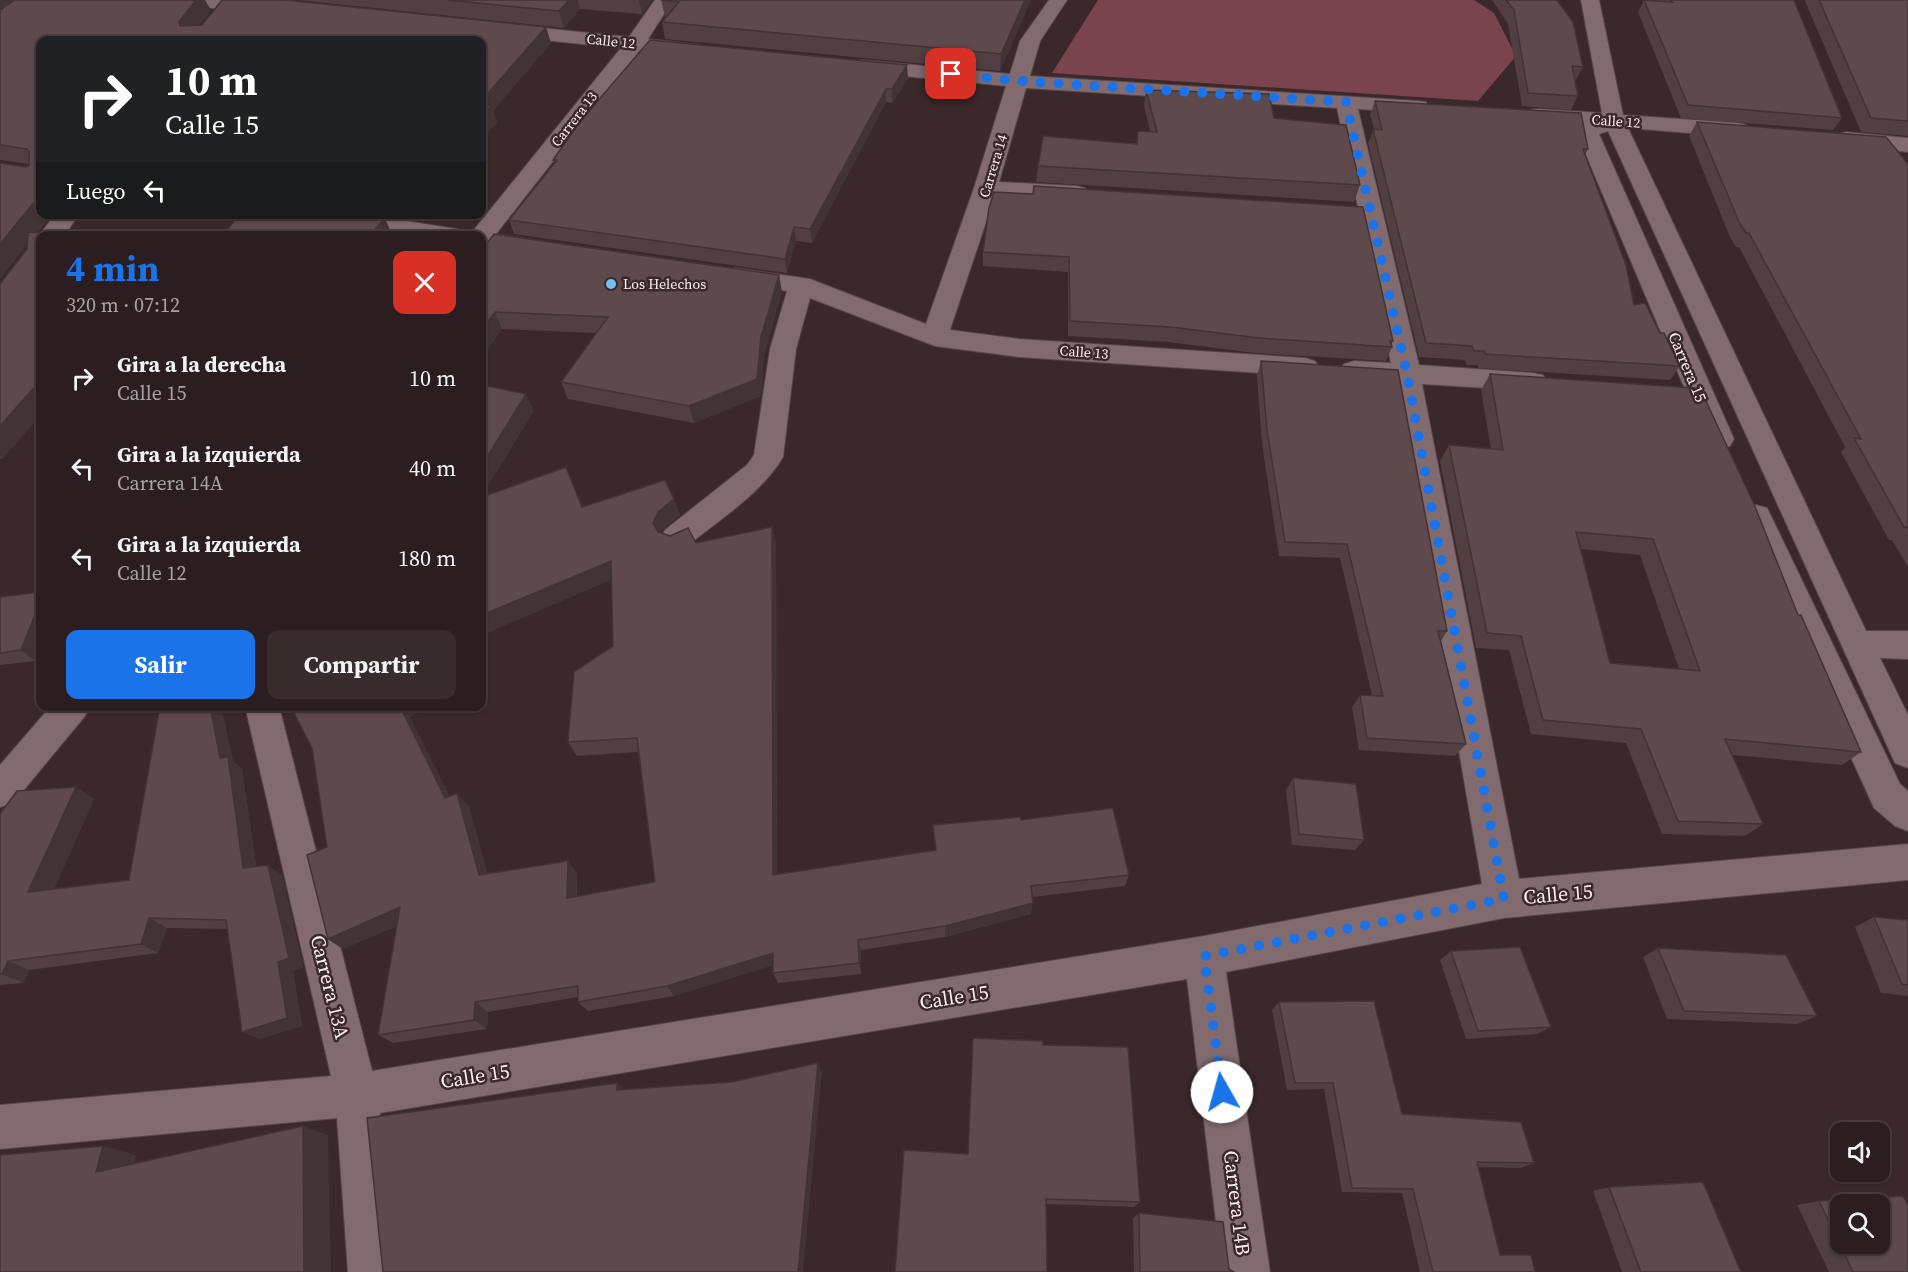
<!DOCTYPE html>
<html lang="es">
<meta charset="utf-8">
<style>
:root{--surface:#2c1e20;--page:#382b2d;--text:#f1f3f6;--muted:#a6a2a5;--line:#483c3e;--accent:#1a73e8}
body{margin:0;font-family:"Source Serif 4",serif;background:var(--page);color:var(--text);height:100vh;display:flex;flex-direction:column;font-size:22px;white-space:nowrap}
*{box-sizing:border-box;margin:0}
p{font-size:20px;color:var(--muted)}
.icon{flex:none;width:33px;height:33px;fill:none;stroke:currentColor;stroke-width:2;stroke-linecap:round;stroke-linejoin:round}
.map{position:relative;flex:1;overflow:hidden}
.sheet{position:absolute;left:36px;top:231px;width:450px;height:480px;display:flex;flex-direction:column;background:var(--surface);border-radius:12px;box-shadow:0 2px 4px #0004,0 0 0 2px var(--line)}
.sheet>*{flex:none}
.top-card{position:absolute;left:36px;top:36px;width:450px;height:183px;border-radius:12px;box-shadow:0 2px 4px #0004,0 0 0 2px var(--line);background:#202124;color:#fff;overflow:hidden}
.tools{position:absolute;left:1830px;top:1122px;display:grid;gap:12px}
.tools a{display:grid;place-items:center;width:60px;height:60px;border-radius:12px;background:var(--surface);box-shadow:0 2px 4px #0004,0 0 0 2px var(--line);font-size:30px}
.pin{position:absolute;display:grid;place-items:center;width:51px;height:51px;color:#fff;margin:-26px;border-radius:12px;box-shadow:0 3px 9px #0006}
.me{position:absolute;width:66px;margin:-33px;rotate:353deg;stroke-linejoin:round;filter:drop-shadow(0 0 4px #0008)}
.turn{display:flex;align-items:center;gap:21px;height:126px;padding:0 30px;font-size:27px}
.turn .icon{width:78px;height:78px;stroke-width:2.5}
.turn b{display:block;font-size:42px;line-height:51px}
.then{display:flex;align-items:center;height:57px;padding:0 30px;background:#0003;gap:12px;font-size:22px}
.round{display:grid;place-items:center;flex:none;width:63px;height:63px;border-radius:12px;background:var(--page)}
.head{display:flex;align-items:center;justify-content:space-between;height:102px;padding:0 30px}
h1{font-size:36px;font-weight:700;line-height:45px;color:var(--accent)}
.primary-button{display:flex;gap:12px;margin-top:auto;padding:12px 30px}
.primary-button a{flex:1;height:69px;border-radius:12px;background:var(--accent);color:#fff;font-size:24px;font-weight:700;line-height:69px;text-align:center}
.primary-button a+a{background:var(--page);color:var(--text)}
ul{padding:0;list-style:none}
li{display:flex;align-items:center;gap:18px;height:90px;padding:0 30px}
li div{flex:1}
li b{display:block;font-size:22px}
li em{font-style:normal}
.map>svg:first-child{display:block}
</style>
<div class="map">
<svg width="1908" height="1272" viewBox="0 0 1908 1272">
<rect width="100%" height="100%" fill="#3b282b"/>
<path fill="#7a444f" d="M1098,0H1474L1494,13L1516,56L1478,101L1052,73Z"/>
<g fill="none" stroke-linecap="round" stroke-linejoin="round">
<defs>
<path id="minor" d="M167,0H267L273,5L271,9L264,11L176,6L169,4Z
M655,0H673L648,39L698,45L701,49L698,53L691,55L640,50L496,234L542,242L545,247L542,252L533,254L482,246V236H470L473,231L621,48L504,36L497,34L494,30L497,26L504,24L629,37Z
M1049,0H1067L1040,41L1030,76L1418,101L1426,102L1429,107L1426,112L1418,113L1358,109L1419,365L1533,373L1543,375L1547,382L1543,389L1533,391L1422,384L1519,879L1908,844V880L1504,918L1226,972L1270,1272H1222L1187,979L380,1113L396,1272H348L337,1118L0,1149V1105L331,1076L245,706H279L372,1071L1204,936L1482,884L1395,382L1344,376L1340,370L1344,364L1354,361L1391,363L1337,108L1026,88L999,182L1077,186L1085,188L1089,193L1085,198L1077,200L995,195L950,330L1019,339L1305,358L1315,361L1319,367L1315,373L1305,376L1019,357L935,346L810,298L796,349L783,457C761,494 720,519 687,546L676,550L665,546L661,538L665,530L747,465L754,455L770,349L787,291L726,281L723,276L726,271L735,268L810,279L926,324L974,188L1006,86L862,72L855,70L852,66L855,62L862,60L1010,74L1020,41Z
M1581,0H1599L1623,115L1738,123L1746,125L1749,130L1746,135L1738,137L1628,128L1866,631H1908V659L1880,658L1908,715V768L1895,763L1608,131L1599,134L1734,439L1730,446L1720,449L1710,446L1706,439L1576,131L1583,125L1530,120L1527,115L1530,110L1538,109L1602,113Z
M1846,132L1908,138V152L1838,144L1835,139L1838,134Z
M55,214H79L64,236H40V238L39,236Z
M303,214H363L456,229L465,231L468,236H406L314,221L306,219Z
M1756,505L1767,508L1771,516L1900,784L1908,791V831L1895,826L1874,808L1741,516L1745,508Z
M51,706H90L85,716L13,803L0,807V765Z"/>
</defs>
<use href="#minor" stroke="#564649" stroke-width="2"/>
<use href="#minor" fill="#816b6e" fill-rule="evenodd"/>
</g>
<path fill="#513f42" fill-rule="evenodd" d="M0,0L211,10L199,25L551,43L493,111L497,123L40,40V214H52L37,233L3,459L0,458V284L27,249L26,167L29,164L0,160Z
M298,0H652L642,14L580,9L564,28Z
M661,0H1031L1000,71L665,39L662,22L666,17L665,16Z
M1492,0H1557L1583,67L1576,80H1575L1578,96L1571,110L1522,106L1508,24Z
M1644,0L1656,1V0H1794L1842,118L1833,130L1681,118L1638,12Z
M1806,0H1908V136L1861,132L1805,1Z
M908,79L892,103L886,102L812,243L796,241L787,273L514,234L509,220L554,164L553,160Z
M1146,90L1274,118L1360,185L1354,202L1036,182L1038,166L1136,143L1138,131H1150L1144,106Z
M1375,101L1588,149L1585,155L1634,305L1660,333L1680,366L1670,380L1478,368V365H1467L1465,360L1419,357L1368,143L1374,129L1370,115Z
M1697,122L1908,164V567L1892,540H1889L1841,452L1845,447L1739,247H1736L1730,237L1689,136Z
M994,192L1393,341L1391,345L1392,347L1386,361L1255,353L1168,342L1068,336V272L983,266V252Z
M380,214H413L409,219Z
M482,241L782,292L764,355L761,396L694,423L568,399L561,382L596,333L502,329L482,357Z
M1261,361L1447,631L1441,641L1466,744L1455,756L1359,750L1352,707L1360,695H1372L1340,558L1279,556L1262,444L1257,376Z
M1490,374L1798,615L1861,752L1842,765L1732,755L1763,824L1745,836L1662,834L1626,743L1531,734L1509,650L1476,648L1440,461L1449,445L1491,449L1481,390ZM1580,549L1640,555L1679,669L1610,663Z
M482,497L582,507L674,499L680,515L664,528L662,533L696,543H776L777,874L935,850L933,825L1021,820L1129,875L1125,886L1032,897L1031,914L945,937L861,950V974L778,983L773,973V965L674,996L588,1011L578,1002V997L488,1012L487,1029L393,1043L378,1035L397,926L343,949L328,939L327,847L312,748L410,717L449,797L469,806L487,873L568,861L577,873V896L655,882L638,752L577,756L568,742L613,646L611,579L482,635Z
M0,597L35,661L0,665Z
M160,706H221L233,761L242,769L256,866L282,875L303,967L293,971L302,1026L259,1039L227,929L167,928L158,953L29,970L24,983L0,985V814L94,799L54,889L129,880Z
M1293,778L1364,840L1355,850L1292,845L1286,790Z
M1874,917L1908,920V996L1881,993L1855,927Z
M1658,948L1817,1016L1797,1024L1667,1019L1643,957Z
M1451,951L1551,1027L1537,1034L1466,1039L1440,960Z
M1279,1002L1402,1114L1534,1163L1521,1168L1478,1167L1500,1255L1535,1272H1420L1402,1193L1342,1192L1324,1089L1287,1090L1272,1010Z
M1043,1045L1140,1202L1134,1207L1046,1204L968,1154Z
M1609,1187L1741,1272H1622L1593,1191Z
M1819,1201L1908,1272H1829L1797,1205Z
M1139,1213L1229,1269L1234,1272H1134L1133,1218Z"/>
<path fill="#423336" d="M0,0H21L0,12Z
M196,0H205L211,10L188,39L179,22Z
M569,0H577L580,9L564,28L559,11Z
M639,0H652L642,14Z
M1025,0H1031L1000,71L1001,54Z
M546,27L551,43L493,111L497,123L482,140V100Z
M907,65L908,79L892,103V89Z
M886,89V102L812,243L810,229Z
M40,195V214H52L0,279V244Z
M407,214H413L409,219Z
M385,219L393,236L376,228Z
M794,227L796,241L787,273L785,259Z
M779,275L782,292L764,355L761,396L694,423L689,406L761,337Z
M495,312L502,329L482,357V329Z
M40,381V416L3,459L0,455V426Z
M526,394L534,411L482,496V465Z
M674,499L680,515L664,528L659,539L653,523L658,512Z
M772,527L776,543L777,886L773,875Z
M611,561L618,577L482,635V615Z
M40,602V647L35,661L21,650Z
M210,706H221L233,761L242,769L258,878L243,868Z
M400,706H431L410,717L457,811L445,798Z
M76,787L94,799L48,902L28,892Z
M457,793L469,806L491,886L479,875Z
M568,861L577,873L576,909L567,898Z
M268,865L282,875L303,967L293,971L302,1026L259,1039L242,1032Z
M1033,903L1031,914L945,937V926Z
M400,907L413,919L343,949L328,939Z
M149,918L167,928L158,953L141,944Z
M858,940L861,950V974L859,963Z
M773,953L777,964L674,996L667,986Z
M8,961L29,970L24,983L2,974Z
M475,1002L488,1012L487,1029L474,1020Z
M818,1063L822,1072L803,1272H798Z
M617,1083L628,1092L617,1090Z
M303,1126L328,1135L331,1272H304Z
M103,1146L136,1155L129,1179L96,1172Z"/>
<path fill="#5e494d" stroke="#423336" stroke-width="1.5" fill-rule="evenodd" d="M15,0H196L179,22L180,26L202,25L222,0H285L546,27L482,100V40H40V195L0,244V163L26,167L29,165V151L27,149L0,145V10Z
M448,0H569L559,11Z
M661,0H1025L1001,54L662,22L679,2Z
M1506,0H1557L1573,22L1583,67L1572,66L1578,96L1528,93L1514,10Z
M1644,0L1672,2L1670,0H1794L1842,118L1688,105Z
M1819,0H1908V121L1871,118Z
M650,40L907,65L892,89H886L810,229L794,227L785,259L509,220L557,160H553L578,124Z
M1146,90L1269,94L1274,118L1346,125L1360,185L1038,166L1043,136L1137,144L1138,131L1157,132Z
M1375,101L1581,113L1588,149H1583L1626,265L1634,305L1645,303L1660,333H1664L1680,366L1485,354V351H1474L1472,346L1426,343L1373,129L1382,130Z
M482,104L491,106L482,116Z
M1697,122L1886,137L1908,164V529L1907,527H1904L1854,438L1861,439L1749,233H1746L1739,222Z
M1034,186L1363,207L1393,341H1390L1392,347L1259,338L1171,327L1070,321L1069,257L983,252L989,208L994,192L1033,194Z
M239,214H358L385,219L376,228L435,236H223Z
M28,232L83,236H40V381L0,426V284L27,249Z
M494,234L779,275L761,337L757,379L689,406L561,382L608,317L495,312L482,329V241L488,242Z
M1261,361L1398,370L1447,631H1438L1466,744L1367,738L1360,695L1383,696L1347,544L1285,542L1267,430Z
M1490,374L1694,388L1699,399H1705L1754,504L1798,615H1801L1861,752L1725,739L1763,824L1678,821L1641,729L1543,720L1521,636L1487,633L1449,445L1503,450ZM1576,532L1653,539L1700,671L1610,663Z
M482,385L526,394L482,465Z
M566,467L582,507L665,480L674,499L658,512L653,523L658,532L670,536L688,528L696,543L772,527L773,875L936,850L933,825L1020,817L1021,820L1113,808L1129,875L1031,886L1033,903L945,926L858,940L859,963L773,973V953L667,986L578,1002V986L475,1002L474,1020L378,1035L400,907L328,939L307,855L327,847L312,748L291,707L400,706L445,798L457,793L479,875L568,861L567,898L655,882L637,738L568,742L574,672L613,646L611,561L482,615V497Z
M40,592V602L21,650L0,653V597Z
M160,706H210L220,758L228,757L243,868L268,865L289,958L278,962L287,1018L242,1032L226,920L149,918L141,944L8,961L2,974H0V814L17,791L76,787L28,892L129,880Z
M1293,778L1356,784L1364,840L1299,834Z
M1874,917L1908,920V985L1902,984Z
M1520,947L1551,1027L1478,1031L1451,951Z
M1658,948L1786,955L1817,1016L1684,1011Z
M1374,1001L1402,1114L1521,1122L1534,1163L1477,1162L1500,1255H1531L1535,1272H1433L1413,1189L1352,1188L1333,1083H1295L1279,1002Z
M973,1038L1043,1041V1045L1128,1047L1140,1202L1046,1199L1047,1272H895L904,1150L968,1154Z
M818,1063L798,1272H383L367,1118L617,1083V1090L731,1082Z
M303,1126L304,1272H0V1155L103,1146L96,1172Z
M1703,1182L1741,1272H1641L1609,1187Z
M1903,1196L1908,1205V1272H1853L1819,1201ZM1840,1204H1880V1244H1840Z
M1139,1213L1223,1222L1229,1269L1234,1272H1140Z"/>
<g fill="none" stroke-linecap="round" stroke-linejoin="round">
<path stroke="#1a73e8" stroke-width="10" stroke-dasharray="0 18" d="M951,74L1019,81L1346,102L1407,374L1504,899L1204,956L1222,1092"/>
</g>
<circle fill="#71c1f4" stroke="#3b282b" stroke-width="2" cx="611" cy="284" r="6"/>
<g text-anchor="middle" stroke-width="5" stroke-linejoin="round" paint-order="stroke">
<g font-size="14" fill="#fceff0" stroke="#3b282b">
<text transform="translate(611 41) rotate(6)" y="5">Calle 12</text>
<text transform="translate(574 119) rotate(-52)" y="5">Carrera 13</text>
<text transform="translate(1616 121) rotate(4)" y="5">Calle 12</text>
<text transform="translate(993 166) rotate(-73)" y="5">Carrera 14</text>
<text transform="translate(1084 352) rotate(4)" y="5">Calle 13</text>
</g>
<g font-size="14" fill="#fceff0" stroke="#3b282b" text-anchor="start">
<text x="623" y="289">Los Helechos</text>
</g>
<g font-size="16" fill="#fceff0" stroke="#3b282b">
<text transform="translate(1688 367) rotate(67)" y="6">Carrera 15</text>
</g>
<g font-size="20" fill="#fceff0" stroke="#3b282b">
<text transform="translate(1558 894) rotate(-5)" y="7">Calle 15</text>
<text transform="translate(330 987) rotate(76)" y="7">Carrera 13A</text>
<text transform="translate(954 997) rotate(-9)" y="7">Calle 15</text>
<text transform="translate(475 1076) rotate(-9)" y="7">Calle 15</text>
<text transform="translate(1237 1203) rotate(83)" y="7">Carrera 14B</text>
</g>
</g>
</svg>
<div class="tools">
<a><svg class="icon" aria-label="sound" viewBox="0 0 24 24"><path d="M4 9h4l5-4v14l-5-4H4zM17 9q2 3 0 6"/></svg></a>
<a><svg class="icon" aria-label="search" viewBox="0 0 24 24"><circle cx="10" cy="10" r="6"/><path d="M15 15l6 6"/></svg></a>
</div>
<div class="pin" style="left:951px;top:74px;background:#d93025"><svg class="icon" aria-label="arrive" viewBox="0 0 24 24"><path d="M6 21V4h12l-3 4 3 4H6"/></svg></div>
<svg class="me" style="left:1222px;top:1092px" viewBox="-20 -20 40 40"><circle r="19" fill="#fff"/><path d="M0-13L10 11 0 6-10 11z" fill="#1a73e8"/></svg>
<div class="top-card">
<div class="turn"><svg class="icon" aria-label="right" viewBox="0 0 24 24"><path d="M7 20v-9h11M14 6l5 5-5 5"/></svg><div><b>10 m</b>Calle 15</div></div>
<div class="then">Luego<svg class="icon" aria-label="left" viewBox="0 0 24 24"><path d="M17 20v-9H6M10 6l-5 5 5 5"/></svg></div>
</div>
<section class="sheet">
<div class="head"><div><h1>4 min</h1><p>320 m · 07:12</p></div><a class="round" style="background:#d93025;color:#fff"><svg class="icon" aria-label="close" viewBox="0 0 24 24"><path d="M6 6l12 12M18 6L6 18"/></svg></a></div>
<ul>
<li><svg class="icon" aria-label="right" viewBox="0 0 24 24"><path d="M7 20v-9h11M14 6l5 5-5 5"/></svg><div><b>Gira a la derecha</b><p>Calle 15</p></div><em>10 m</em></li>
<li><svg class="icon" aria-label="left" viewBox="0 0 24 24"><path d="M17 20v-9H6M10 6l-5 5 5 5"/></svg><div><b>Gira a la izquierda</b><p>Carrera 14A</p></div><em>40 m</em></li>
<li><svg class="icon" aria-label="left" viewBox="0 0 24 24"><path d="M17 20v-9H6M10 6l-5 5 5 5"/></svg><div><b>Gira a la izquierda</b><p>Calle 12</p></div><em>180 m</em></li>
</ul>
<div class="primary-button"><a>Salir</a><a>Compartir</a></div>
</section>
</div>
